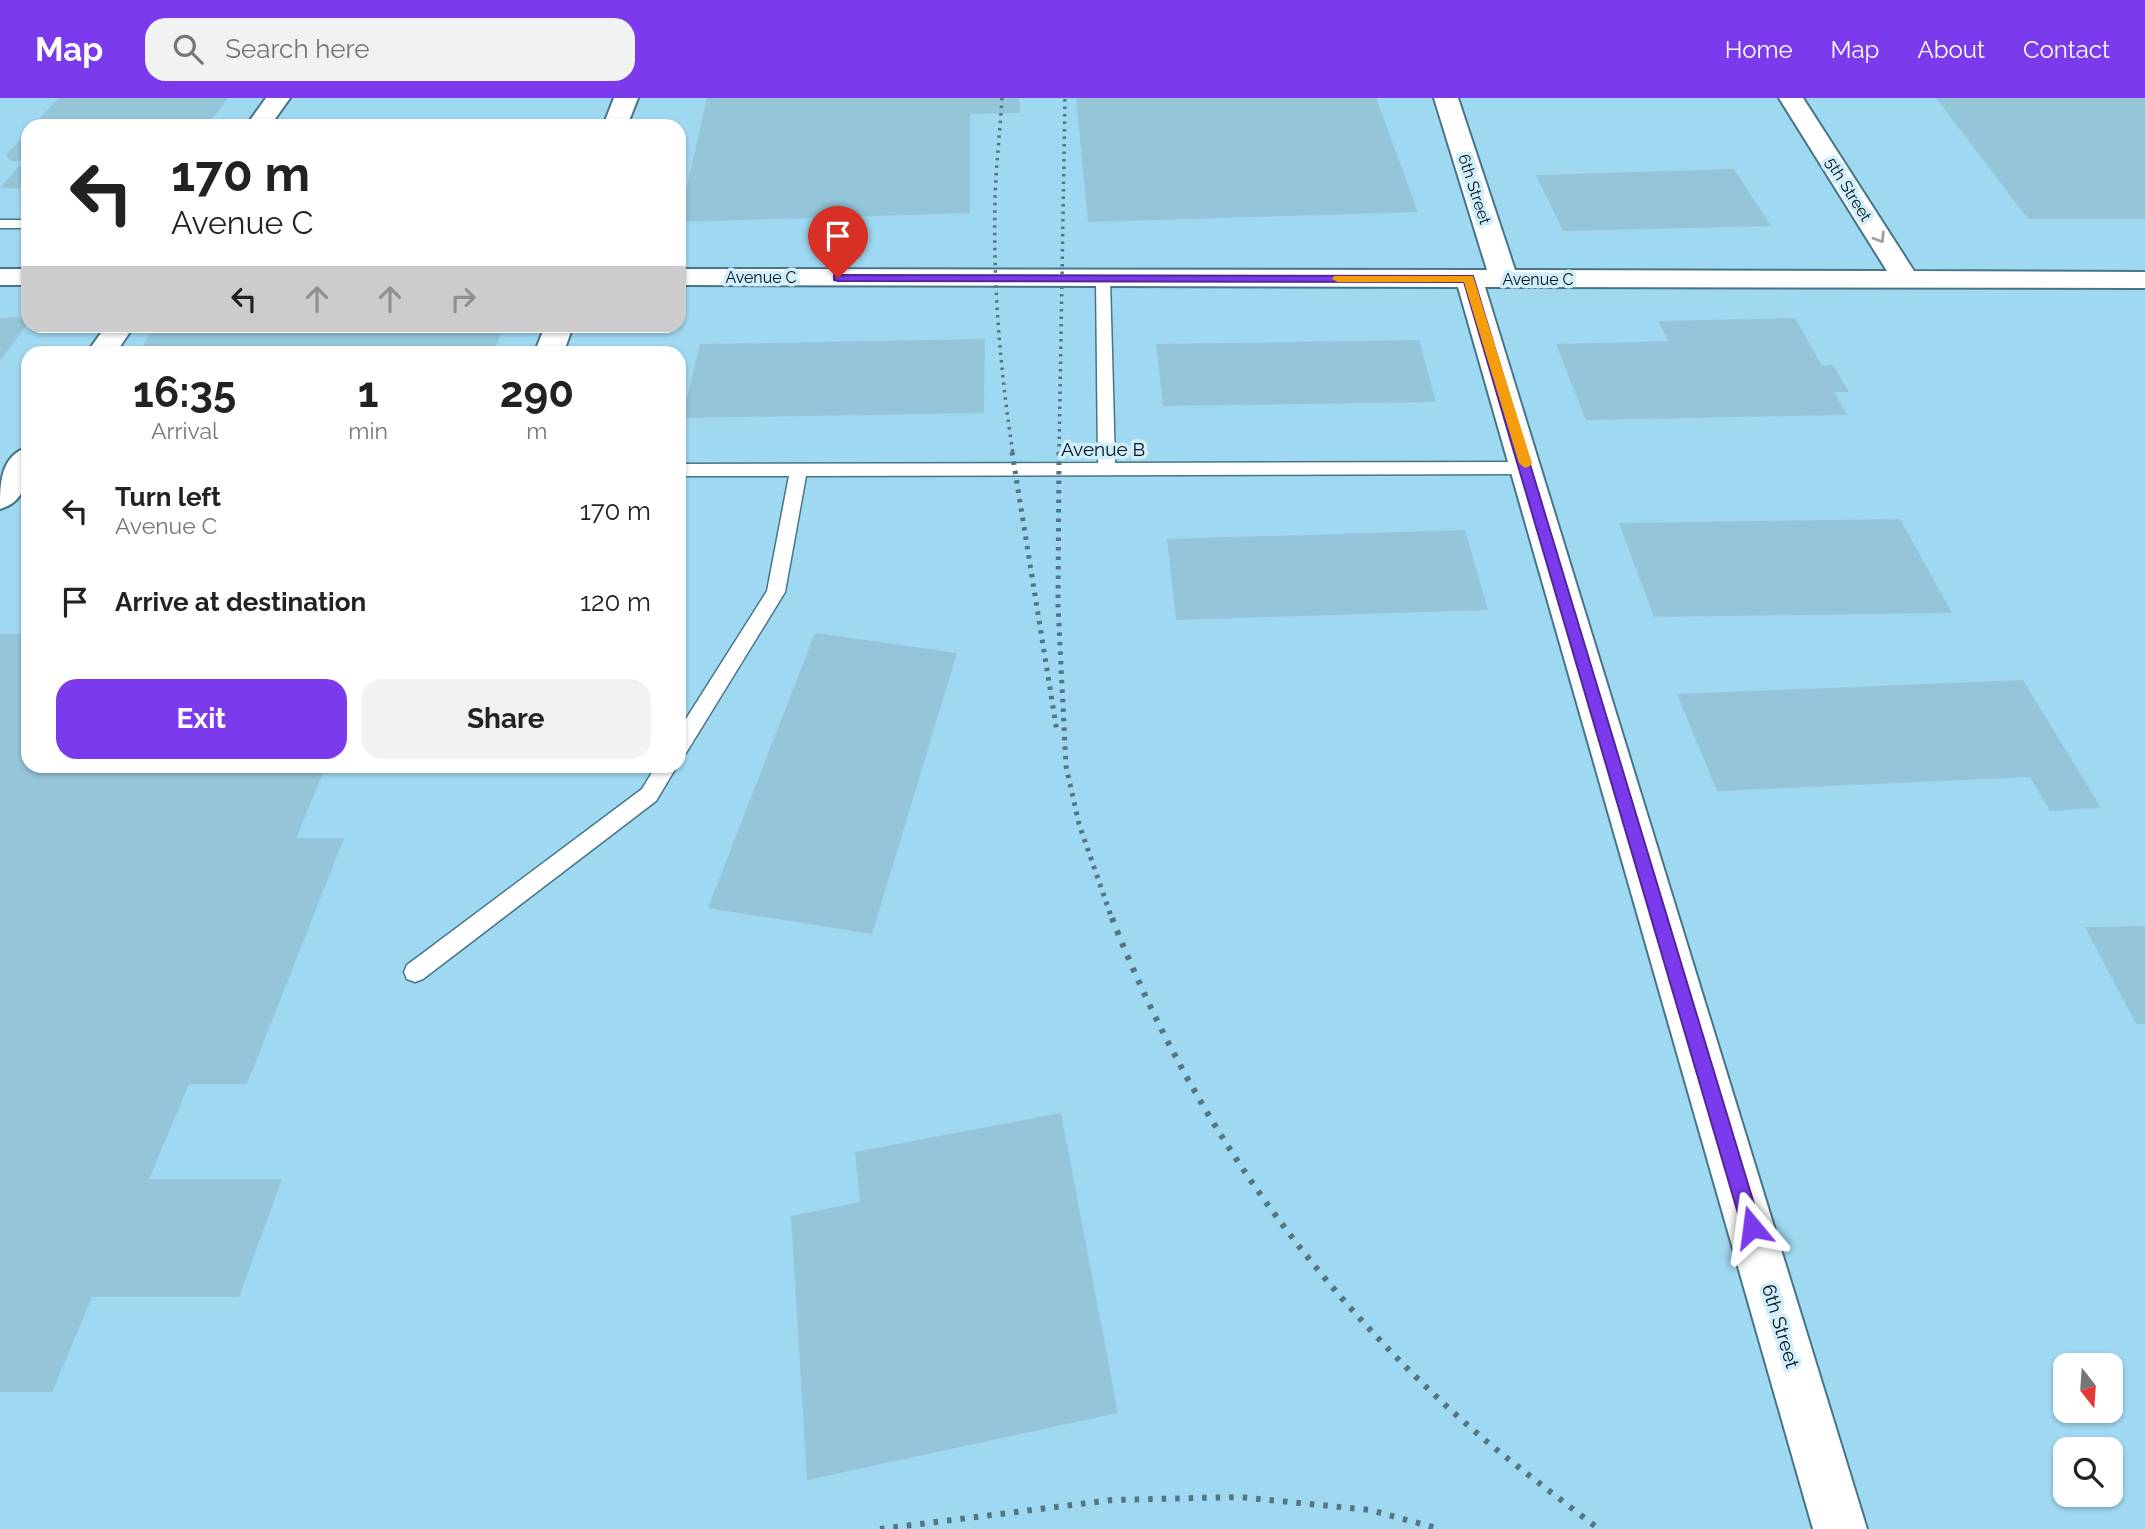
<!DOCTYPE html>
<style>
:root{--surface:#fff;--page:#f2f2f2;--text:#222;--muted:#767676;--accent:#7c3aed}
body{margin:0;font-family:Raleway,sans-serif;background:var(--page);color:var(--text);height:100vh;display:flex;flex-direction:column;font-size:26px;white-space:nowrap}
*{box-sizing:border-box;margin:0}
p{font-size:23px;color:var(--muted)}
.icon{flex:none;width:38px;height:38px;fill:none;stroke:currentColor;stroke-width:2;stroke-linecap:round;stroke-linejoin:round}
.map{position:relative;flex:1;overflow:hidden}
.drawer{position:absolute;left:21px;top:248px;width:665px;height:427px;display:flex;flex-direction:column;background:var(--surface);border-radius:21px;box-shadow:0 2px 5px #0004}
.drawer>*{flex:none}
.guide{position:absolute;left:21px;top:21px;width:665px;height:214px;border-radius:21px;box-shadow:0 2px 5px #0004;background:#fff;color:var(--text);overflow:hidden}
.needle{width:46px;rotate:163deg}
.fabs{position:absolute;left:2053px;top:1255px;display:grid;gap:14px}
.fabs a{display:grid;place-items:center;width:70px;height:70px;border-radius:14px;background:var(--surface);box-shadow:0 2px 5px #0004;font-size:35px}
.pin{position:absolute;display:grid;place-items:center;width:60px;height:60px;color:#fff;margin:-72px -30px;border-radius:50% 50% 50% 0;rotate:-45deg;box-shadow:0 0 7px #0007}
.pin .icon{rotate:45deg}
.me{position:absolute;width:77px;margin:-38px;rotate:344deg;stroke-linejoin:round;filter:drop-shadow(0 0 5px #0008)}
.turn{display:flex;align-items:center;gap:24px;height:147px;padding:0 35px;font-size:32px}
.turn .icon{width:91px;height:91px;stroke-width:2.5}
.turn b{display:block;font-size:49px;line-height:60px}
.lanes{display:flex;align-items:center;height:66px;padding:0 35px;background:#0003;justify-content:center;gap:35px;direction:ltr}
.lanes .off{opacity:.35}
.eta{display:flex;justify-content:space-evenly;align-items:center;height:119px;text-align:center}
.eta b{font-size:42px;font-weight:700;line-height:49px}
.button{display:flex;gap:14px;margin-top:auto;padding:14px 35px}
.button a{flex:1;height:80px;border-radius:21px;background:var(--accent);color:#fff;font-size:28px;font-weight:700;line-height:80px;text-align:center}
.button a+a{background:var(--page);color:var(--text)}
ul{padding:0;list-style:none}
li{display:flex;align-items:center;gap:21px;height:91px;padding:0 35px}
li div{flex:1}
li b{display:block;font-size:26px}
li em{font-style:normal}
header{display:flex;align-items:center;gap:42px;box-sizing:border-box;height:98px;padding:0 35px;background:var(--accent);color:#fff}
header strong{font-size:33px}
nav{display:flex;gap:38px;margin-inline-start:auto;font-size:24px}
.search{width:490px;height:63px;background:var(--page);display:flex;align-items:center;gap:18px;box-sizing:border-box;padding:0 24px;border-radius:21px;color:var(--muted);font-size:26px}
.map>svg:first-child{display:block}
</style>
<header>
<strong>Map</strong>
<div class="search"><svg class="icon" aria-label="search" viewBox="0 0 24 24"><circle cx="10" cy="10" r="6"/><path d="M15 15l6 6"/></svg>Search here</div>
<nav><a>Home</a><a>Map</a><a>About</a><a>Contact</a></nav>
</header>
<div class="map">
<svg width="2145" height="1431" viewBox="0 0 2145 1431">
<rect width="100%" height="100%" fill="#b2e4f9"/>
<path fill="#9fd9f1" fill-rule="evenodd" d="M0,0H2145V1431H0ZM28,28H679V228H28ZM28,256H679V668H28ZM2065,1267H2110V1312H2065ZM2065,1351H2110V1396H2065Z"/>
<path fill="#94c5d9" d="M58,0H228L207,28H33Z
M707,0H1019L1020,15L970,16V115L679,124Z
M1076,0H1376L1418,114L1088,124Z
M1936,0H2145V121H2028Z
M28,33V91L0,90L23,63H10L6,57Z
M1734,71L1771,128L1563,133L1536,77Z
M28,219V225L0,263V220Z
M1795,220L1822,268L1833,267L1849,294H1834L1847,317L1586,322L1556,246L1668,243L1658,223Z
M155,228H504L493,256H138Z
M985,241L984,315L682,320L700,246Z
M1419,242L1436,304L1163,308L1156,246Z
M1900,421L1952,515L1654,519L1619,425Z
M1465,432L1488,512L1176,522L1167,441Z
M815,535L957,555L872,836L708,810Z
M0,536H28V668H326L296,740H344L247,986H189L149,1081H282L239,1199H92L52,1294H0Z
M2023,582L2101,710L2050,713L2030,679L1717,693L1677,596Z
M2145,828V926H2136L2085,829Z
M1061,1015L1118,1315L807,1382L791,1118L860,1104L855,1054Z"/>
<g fill="none" stroke-linecap="round" stroke-linejoin="round">
<defs>
<path id="lane" d="M0,122H28V130H0Z
M1103,176L1110,181L1115,365L1527,364L1536,370L1527,376L806,378L785,494L686,655L679,657V632L767,493L789,378H679V366L1098,365L1096,181Z
M656,668H677L656,703L423,881L415,884L407,881L404,874L407,867L642,691Z"/>
<path id="street" d="M266,0H290L270,28H246Z
M614,0H638L627,28H603Z
M1434,0H1458L1515,172L1887,173L1779,0H1803L1914,173L2145,174V190L1485,189L1867,1431H1813L1458,189L679,187V171L1487,172Z
M0,171H28V187H0Z
M106,228H134L115,256H86Z
M545,228H573L563,256H534Z
M28,349C28,375 29,403 0,411C0,386 0,358 28,349Z"/>
</defs>
<use href="#lane" stroke="#467588" stroke-width="3"/>
<use href="#street" stroke="#467588" stroke-width="4"/>
<use href="#lane" fill="#fff" fill-rule="evenodd"/>
<use href="#street" fill="#fff" fill-rule="evenodd"/>
<path stroke="#547582" stroke-width="3.5" stroke-dasharray="2.5 5" stroke-linecap="butt" d="M1002,0C1000,34 996,67 995,101C993,186 1000,271 1013,356
M1059,356L1065,0"/>
<path stroke="#547582" stroke-width="5" stroke-dasharray="3.5 6" stroke-linecap="butt" d="M1012,354L1057,634
M1059,354L1058,507L1066,668L1079,726L1112,821"/>
<path stroke="#547582" stroke-width="6" stroke-dasharray="4.5 9" stroke-linecap="butt" d="M1112,820C1187,1012 1302,1176 1454,1315C1500,1357 1550,1393 1599,1431
M880,1431L1112,1402L1239,1399L1370,1412L1440,1431"/>
</g>
<defs><path id="oneway-chevron" d="M-2-3.5L2.5 0L-2 3.5" fill="none" stroke-width="1.6" stroke-linecap="round" stroke-linejoin="round" transform="scale(1.75)"/></defs>
<use stroke="#99a0a3" href="#oneway-chevron" transform="translate(1880 140) rotate(58)"/>
<path fill="#7c3aed" stroke="#51269a" stroke-width="2" d="M834,177L1473,178L1761,1129L1758,1136L1752,1139L1745,1136L1742,1129L1464,184L838,183L834,182Z"/>
<path fill="#f59e0b" d="M1334,178H1473L1532,365L1530,368L1525,370L1519,365L1464,184H1338L1332,181Z"/>
<g text-anchor="middle" stroke-width="7" stroke-linejoin="round" paint-order="stroke">
<g font-size="16" fill="#011219" stroke="#d1eefb">
<text transform="translate(1475 91) rotate(72)" y="6">6th Street</text>
<text transform="translate(1849 91) rotate(58)" y="6">5th Street</text>
<text x="761" y="185">Avenue C</text>
<text x="1538" y="187">Avenue C</text>
</g>
<g font-size="19" fill="#011219" stroke="#d1eefb">
<text x="1103" y="358">Avenue B</text>
<text transform="translate(1781 1228) rotate(73)" y="7">6th Street</text>
</g>
</g>
</svg>
<div class="fabs">
<a><svg class="needle" viewBox="-14 -14 28 28"><path d="M0-13l5 13h-10z" fill="#e53935"/><path d="M0 13l5-13h-10z" fill="#767676"/></svg></a>
<a><svg class="icon" aria-label="search" viewBox="0 0 24 24"><circle cx="10" cy="10" r="6"/><path d="M15 15l6 6"/></svg></a>
</div>
<div class="pin" style="left:838px;top:180px;background:#d93025"><svg class="icon" aria-label="arrive" viewBox="0 0 24 24"><path d="M6 21V4h12l-3 4 3 4H6"/></svg></div>
<svg class="me" style="left:1752px;top:1129px" viewBox="-20 -20 40 40"><path d="M0-17L14 15 0 8-14 15z" fill="#7c3aed" stroke="#fff" stroke-width="4"/></svg>
<div class="guide">
<div class="turn"><svg class="icon" aria-label="left" viewBox="0 0 24 24"><path d="M17 20v-9H6M10 6l-5 5 5 5"/></svg><div><b>170 m</b>Avenue C</div></div>
<div class="lanes"><svg class="icon" aria-label="left" viewBox="0 0 24 24"><path d="M17 20v-9H6M10 6l-5 5 5 5"/></svg><svg class="icon off" aria-label="ahead" viewBox="0 0 24 24"><path d="M12 20V5M6 11l6-6 6 6"/></svg><svg class="icon off" aria-label="ahead" viewBox="0 0 24 24"><path d="M12 20V5M6 11l6-6 6 6"/></svg><svg class="icon off" aria-label="right" viewBox="0 0 24 24"><path d="M7 20v-9h11M14 6l5 5-5 5"/></svg></div>
</div>
<section class="drawer">
<div class="eta">
<div><b>16:35</b><p>Arrival</p></div>
<div><b>1</b><p>min</p></div>
<div><b>290</b><p>m</p></div>
</div>
<ul>
<li><svg class="icon" aria-label="left" viewBox="0 0 24 24"><path d="M17 20v-9H6M10 6l-5 5 5 5"/></svg><div><b>Turn left</b><p>Avenue C</p></div><em>170 m</em></li>
<li><svg class="icon" aria-label="arrive" viewBox="0 0 24 24"><path d="M6 21V4h12l-3 4 3 4H6"/></svg><div><b>Arrive at destination</b></div><em>120 m</em></li>
</ul>
<div class="button"><a>Exit</a><a>Share</a></div>
</section>
</div>
